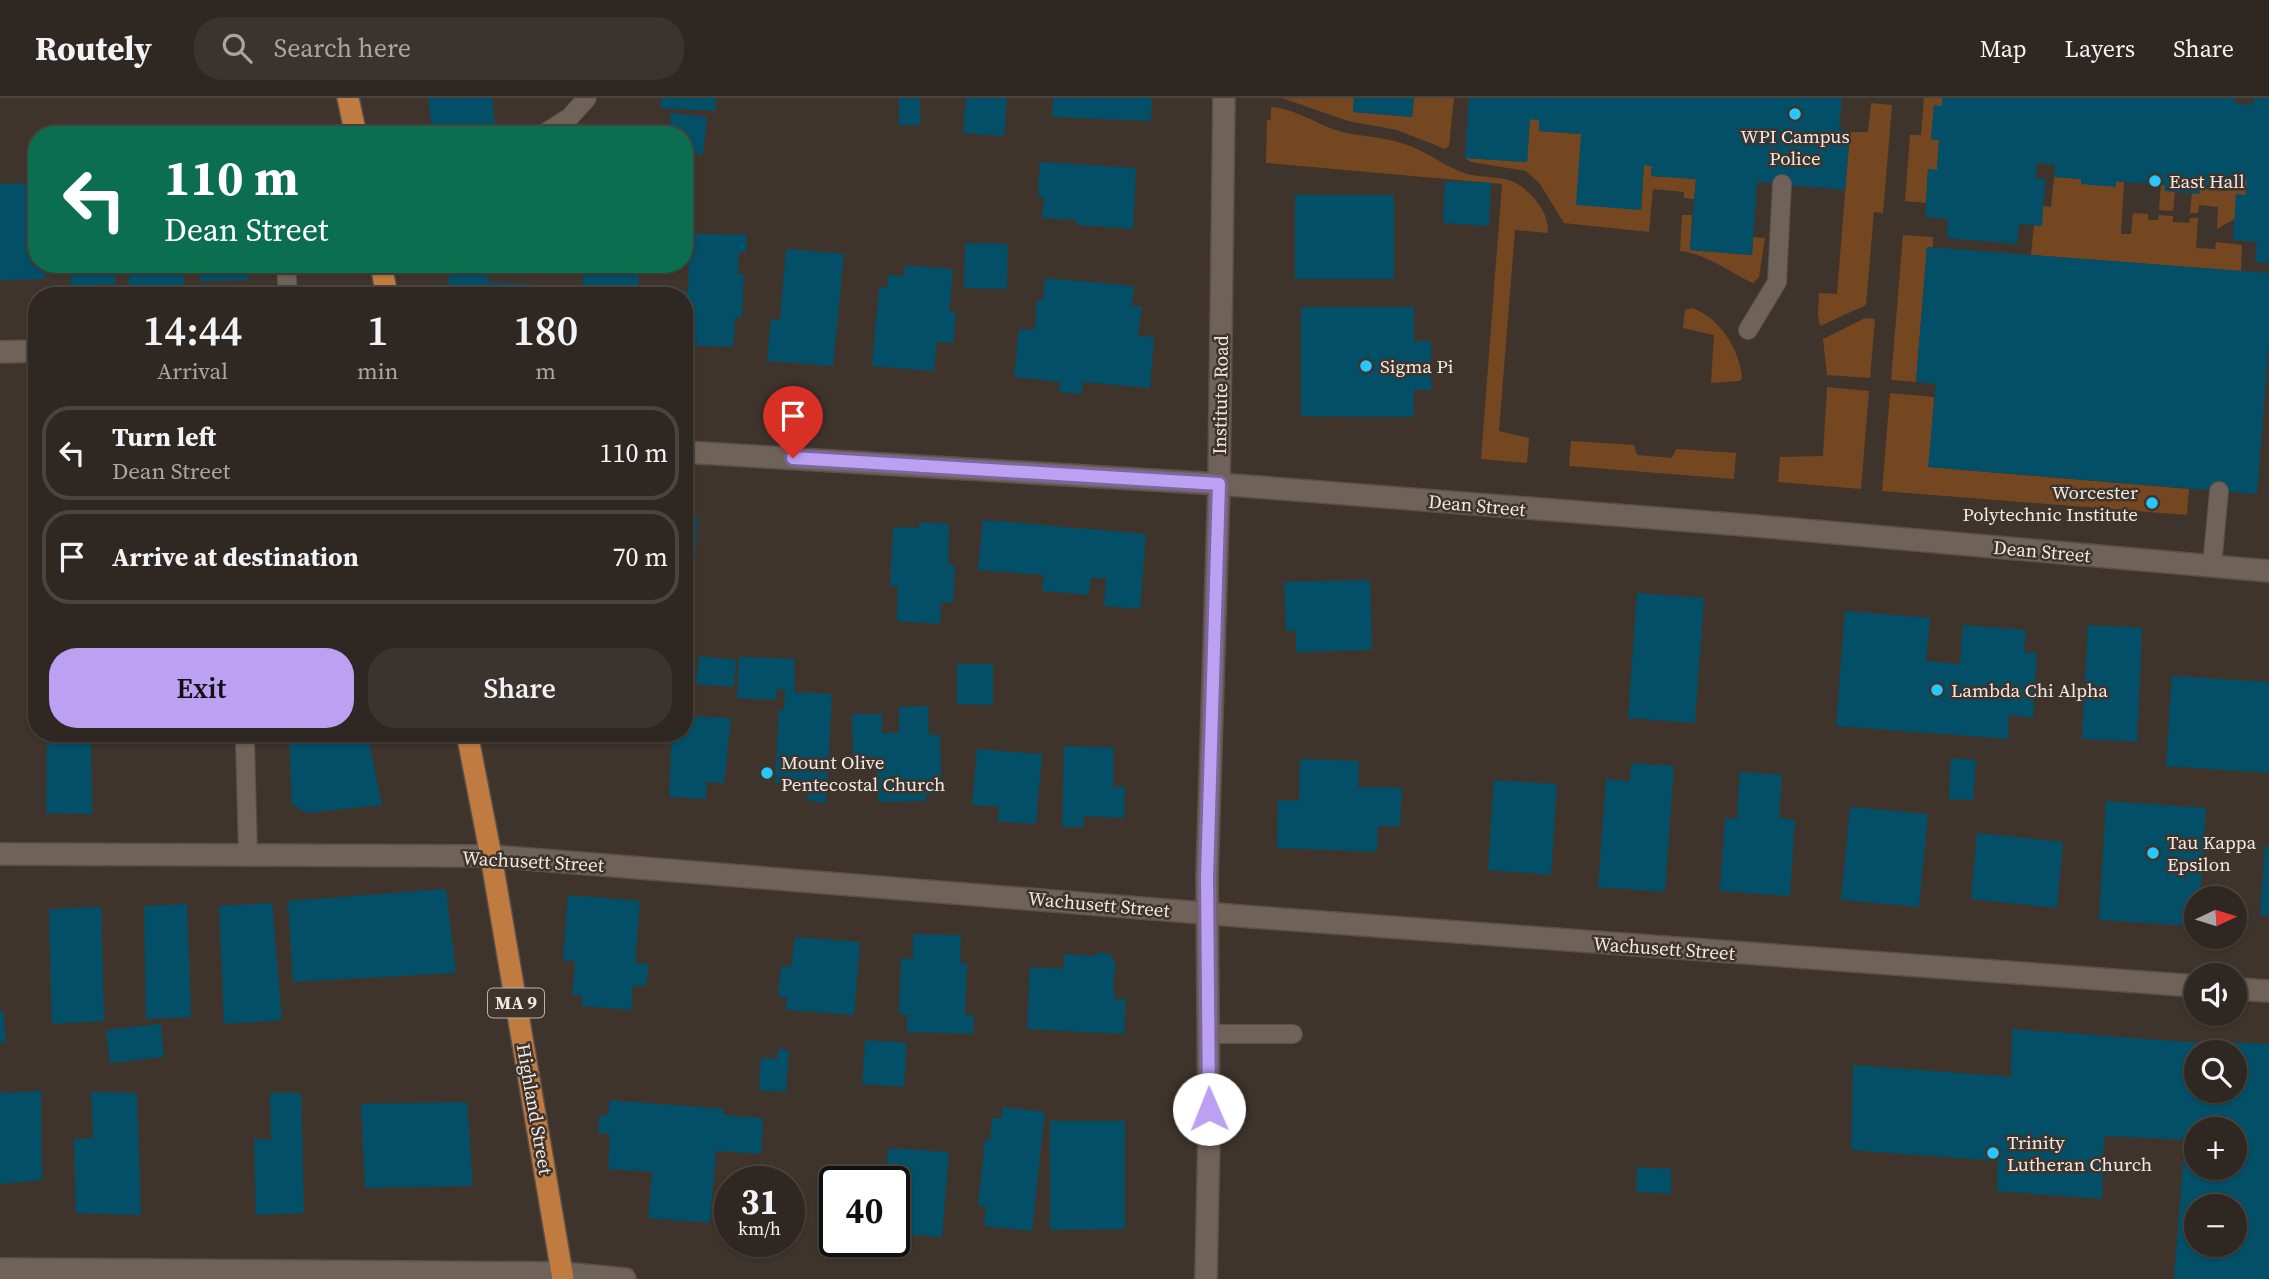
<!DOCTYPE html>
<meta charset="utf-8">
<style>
:root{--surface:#2f2721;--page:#3b332e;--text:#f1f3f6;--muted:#a7a5a5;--line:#4a443f;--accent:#bca0f2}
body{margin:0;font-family:"Source Serif 4",serif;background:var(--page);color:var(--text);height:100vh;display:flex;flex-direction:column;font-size:26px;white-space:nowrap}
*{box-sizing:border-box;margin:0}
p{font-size:23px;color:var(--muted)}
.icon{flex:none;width:38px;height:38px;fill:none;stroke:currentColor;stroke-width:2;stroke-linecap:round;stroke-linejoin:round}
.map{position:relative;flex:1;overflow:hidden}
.sheet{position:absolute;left:28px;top:189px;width:665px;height:455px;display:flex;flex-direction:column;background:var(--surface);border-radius:28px;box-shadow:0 2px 5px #0004,0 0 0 2px var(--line)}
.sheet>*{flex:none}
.guide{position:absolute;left:28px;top:28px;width:665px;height:147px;border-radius:28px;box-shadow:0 2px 5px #0004,0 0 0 2px var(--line);background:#0b6e4f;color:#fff;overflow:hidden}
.needle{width:46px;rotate:86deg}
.fabs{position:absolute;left:2184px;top:788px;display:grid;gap:14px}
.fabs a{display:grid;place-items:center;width:63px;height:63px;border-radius:50%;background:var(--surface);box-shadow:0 2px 5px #0004,0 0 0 2px var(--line);font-size:35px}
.speed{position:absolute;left:714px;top:1068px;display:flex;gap:14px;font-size:35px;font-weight:700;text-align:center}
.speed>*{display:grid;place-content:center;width:91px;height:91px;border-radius:50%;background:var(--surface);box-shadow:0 2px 5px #0004,0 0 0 2px var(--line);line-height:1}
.speed small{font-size:18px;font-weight:400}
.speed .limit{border:4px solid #111;border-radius:10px;background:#fff;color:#111}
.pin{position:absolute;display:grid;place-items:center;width:60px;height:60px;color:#fff;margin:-72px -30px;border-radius:50% 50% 50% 0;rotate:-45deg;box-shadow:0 0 7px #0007}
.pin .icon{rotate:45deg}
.me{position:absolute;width:77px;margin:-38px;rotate:359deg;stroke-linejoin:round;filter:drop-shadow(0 0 5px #0008)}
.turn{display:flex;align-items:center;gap:24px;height:147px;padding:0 21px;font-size:32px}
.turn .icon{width:91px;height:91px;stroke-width:2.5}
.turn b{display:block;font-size:49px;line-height:60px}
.eta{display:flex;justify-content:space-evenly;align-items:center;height:119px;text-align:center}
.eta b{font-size:42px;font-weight:600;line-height:49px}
.action{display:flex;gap:14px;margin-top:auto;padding:14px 21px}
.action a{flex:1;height:80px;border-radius:28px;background:var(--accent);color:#111;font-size:28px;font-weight:600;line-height:80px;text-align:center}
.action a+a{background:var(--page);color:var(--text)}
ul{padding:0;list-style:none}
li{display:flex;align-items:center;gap:21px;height:94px;margin:0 14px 10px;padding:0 7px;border:4px solid var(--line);border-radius:28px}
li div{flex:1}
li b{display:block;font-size:26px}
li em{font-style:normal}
header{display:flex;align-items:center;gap:42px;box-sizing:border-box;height:98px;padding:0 35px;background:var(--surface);border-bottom:2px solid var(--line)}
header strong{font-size:33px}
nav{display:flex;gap:38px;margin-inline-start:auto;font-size:24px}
.search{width:490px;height:63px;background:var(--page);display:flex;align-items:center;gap:18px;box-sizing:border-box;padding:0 24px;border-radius:28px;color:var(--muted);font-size:26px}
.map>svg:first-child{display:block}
</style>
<header>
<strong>Routely</strong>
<div class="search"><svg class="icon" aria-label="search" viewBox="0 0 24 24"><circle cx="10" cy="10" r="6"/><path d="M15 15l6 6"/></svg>Search here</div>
<nav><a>Map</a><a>Layers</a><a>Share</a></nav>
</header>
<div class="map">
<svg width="2269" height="1181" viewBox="0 0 2269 1181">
<rect width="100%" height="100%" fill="#3f342c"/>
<path fill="#754721" d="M1282,0H1354L1353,14L1412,19L1414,0H1454L1449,48L1445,51L1397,32L1348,23Z
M1924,0H1942V8H1934L1931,41L1939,42L1937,72H1928L1926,105L1905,103L1910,37H1921Z
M1871,5L1892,7L1883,115L1874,114L1866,207L1820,228L1818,217L1819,195L1837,196L1850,34H1868Z
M1271,9C1297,11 1317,27 1342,34C1364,39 1388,39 1410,48C1429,55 1447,70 1467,76C1483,80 1506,78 1519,87C1535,98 1549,115 1548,135L1515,132L1499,333L1529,340L1527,365L1481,361L1502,86L1266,65L1267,22H1271Z
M1530,21L1539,22V33L1581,36L1641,112L1644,67L1652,68L1651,78L1696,81L1694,101L1684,100V94L1653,91L1649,134L1564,125L1540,86L1526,73L1471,64L1465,60L1527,64Z
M2054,79L2124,84L2121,136H2131L2133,115L2148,116V122H2158L2159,117L2173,118V124L2189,125L2190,120H2198L2196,150L2215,151L2216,144L2242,147L2241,173L2031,157L2036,107L2051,109Z
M2229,81L2247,83L2245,115L2217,131L2218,109L2199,107L2198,115H2190L2192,94L2175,92L2173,113L2159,112L2161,87L2228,93Z
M1682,117H1692L1690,152L1752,157L1753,139L1765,140L1759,179L1753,185C1728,174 1708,156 1680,153Z
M1903,137L1933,139V149H1927L1916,284L1891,282Z
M1692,210C1720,220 1740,252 1742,280L1740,283L1711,285L1714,237L1683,230L1685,212Z
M1865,220L1875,221L1870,280L1827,277L1823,241Z
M1827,289L1869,293L1861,391L1778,384L1780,359L1823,358Z
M1890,295L1934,299L1929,369L2189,391L2187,417L1882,393Z
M1571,343L1634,347L1637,357L1672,360L1676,351L1736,355L1734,381L1569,368Z"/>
<path fill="#034f68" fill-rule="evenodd" d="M428,0H492L496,37H433Z
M661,0H716L715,13L661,10Z
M899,0H920V27H899Z
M966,0H1007L1004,38L963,35Z
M1053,0H1152L1151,23L1052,19Z
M1354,0H1414L1412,19L1353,14Z
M1469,0H1842L1839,32L1850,34L1845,92L1757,84L1752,157L1690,152L1696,81L1651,78L1652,68L1644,67L1641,112L1576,107L1581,36L1539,33V22L1530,21L1527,64L1465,60Z
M1942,0H2236L2235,6L2253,7V0H2269V165L2255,164L2257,144L2233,142L2236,96L2246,97L2247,83L2229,81L2228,93L2200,90V96L2164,93L2165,87L2116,83V89L2081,86V81L2054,79L2055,67L2037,65L2036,80L2045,81L2042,128L2019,126L2017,146L1947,140L1948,121L1925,119L1928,71L1937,72L1939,42L1931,41L1934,7L1942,8Z
M671,15L707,19L703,57L684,55V37H669Z
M1040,64L1136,70L1133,131L1076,127L1077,122L1042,120L1044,99L1038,98Z
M1445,83L1491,85L1489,128L1443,125Z
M37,85V166H45V181L0,182V86Z
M1295,97H1394V181H1295Z
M690,136L747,137L746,154H739L738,176H744L742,219H735L733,249L684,247L683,193L688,194Z
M965,145L1008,146L1007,191L964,190Z
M1927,149L2269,175V245L2257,396L1928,369L1936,286L1916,284Z
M786,151L844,156L833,268L767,263L771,221L780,222Z
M70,166H115V186L71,188Z
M129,166H184V187H163V194H139V187H129Z
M200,166H248V182L200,183Z
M507,166H545V174L508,177Z
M584,166H640L637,198H582Z
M905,167L953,171L949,213L956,214L953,245L937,244L934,273L872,268L879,189L887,190L888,177L904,178Z
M449,173L488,175L487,184L534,187L533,198H448Z
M1045,180L1134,188L1132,208H1142L1138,238L1154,239L1150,290L1083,284L1082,296L1059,294L1060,284L1014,279L1019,231L1035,232L1037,202H1043Z
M1301,209H1414V243H1431V292H1414L1413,319L1301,318Z
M684,417L698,418L693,495H684Z
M983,422L1146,436L1140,511L1104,508L1106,481L1091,480L1089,497L1042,493L1044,477L978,472Z
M919,424L949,426L948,467H955L953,505L941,504L940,526L897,523L898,489L890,488L893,429L919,430Z
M1370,482L1372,552L1296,554V533H1286L1284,484Z
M1637,495L1704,500L1695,625L1628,620Z
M1845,513L1930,520L1926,563L1960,566L1963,527L2026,532L2024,554L2037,555L2033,620L2009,617L2008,641L1836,628Z
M2088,527L2142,530L2137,644L2082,641Z
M699,558L736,562L734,589L696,586Z
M739,559L795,561L794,594L832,596L826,705L807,702L809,685H775L779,612H784L785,592L777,591L776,602L737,600Z
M957,566H993V607L957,606Z
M2172,578L2269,584V675L2166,668Z
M928,608L929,637H940L941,682H933L934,697H926V703L878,704L877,659H853L852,616H882V635H899V609Z
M684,618L731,620L724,685L707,684L706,701L669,699L672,635H684Z
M47,635H91L92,716L46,715Z
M289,635H367L382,707L306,715L292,706Z
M619,635H656L655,640L619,637Z
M1064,648L1114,650L1113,689H1125L1124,720L1084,718V729H1062Z
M977,651L1042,656L1036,726L998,723L999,709L972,707Z
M1951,660L1976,662L1973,702L1949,701Z
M1300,661L1359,663L1358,689L1402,690L1400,728H1378L1377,754L1277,750L1278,702L1299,703Z
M1631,665L1674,668L1665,794L1598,789L1606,681L1630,683Z
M1740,674L1782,677L1779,720L1795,722L1790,798L1720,793L1725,720L1737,721Z
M1494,682L1557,686L1551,777L1488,772Z
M2106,703L2206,710L2200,800H2196V828L2099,822Z
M1850,709L1928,716L1919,809L1841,802Z
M1977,735L2063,744L2057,810L1971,801Z
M2265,748H2269V818L2260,817Z
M446,791L456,875L293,884L288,803Z
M568,797L640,803L635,865L649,866L646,888L633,887L631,912L582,908V898L572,897L575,863H563Z
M272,805L282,922L224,926L219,808Z
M187,806L191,919L146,921L144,808Z
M101,809L104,923L52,926L49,811Z
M913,836L961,837L960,865H967L965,917H974L973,936L907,934V917L899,916L901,860L913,861Z
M795,839L860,844L854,917L786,912L787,899L778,898L781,868L791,869Z
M1102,854L1111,857L1116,867L1113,880L1115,901H1126L1124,936L1027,931L1030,869L1063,871L1064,856L1092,858Z
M0,913H3L6,944L0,945Z
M161,926L164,959L110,965L106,932Z
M2012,931L2200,945V954H2196V992H2235V954H2224V944L2269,946V1181H2174L2185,1042L2104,1038L2102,1101L1997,1093L1998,1063L1851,1052L1853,967L2011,979ZM2196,1031H2235V1069H2196ZM2196,1108H2235V1146H2196Z
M865,942L907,945L904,989L862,986Z
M778,951L789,952L786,994L759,992L761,960L778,961Z
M41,993L42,1082L0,1086V995Z
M91,994L137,995L141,1117L76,1115L74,1041L93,1040Z
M270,995H301L304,1115L256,1117L254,1041L271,1042Z
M610,1002L724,1011V1017L763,1020L761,1056L716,1053L710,1125L648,1120L652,1074L608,1071L610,1036L598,1035L600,1017H608Z
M467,1004L473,1088L365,1090L361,1006Z
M1003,1009L1045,1014L1032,1133L984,1128L986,1109L978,1108L985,1041L990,1042L992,1020H1001Z
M1050,1023H1125V1131L1050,1132Z
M888,1050L949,1054L942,1139L894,1136V1083H886Z
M1637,1069L1671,1071V1096L1636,1094Z"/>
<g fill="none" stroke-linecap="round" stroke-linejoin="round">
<defs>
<path id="service" d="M542,37L570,19L587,0
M286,166L288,198
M1748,232L1777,184L1782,86
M2212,468L2219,393
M245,643L248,757
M1208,936H1293"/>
<path id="minor" d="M0,254L37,253
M684,354L1219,386L1757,428L2269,473
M0,756L491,758L1253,819L2196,888
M2235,891L2269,893"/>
<path id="tertiary" d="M1206,1181L1209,1036L1207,779L1219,386L1224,0"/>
<path id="secondary" d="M0,1171L562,1175L625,1181"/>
<path id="trunk" d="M348,0L356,37
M381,166L387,198
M467,635L491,758L563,1181"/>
</defs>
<use href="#service" stroke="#5b504a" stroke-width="20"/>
<use href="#minor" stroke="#5b504a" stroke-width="24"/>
<use href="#tertiary" stroke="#5b504a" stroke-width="24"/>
<use href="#secondary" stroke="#5b504a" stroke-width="24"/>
<use href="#trunk" stroke="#5b504a" stroke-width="24"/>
<use href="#service" stroke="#6f6259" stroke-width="18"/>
<use href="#minor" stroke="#6f6259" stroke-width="21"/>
<use href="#tertiary" stroke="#6f6259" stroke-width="21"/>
<use href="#secondary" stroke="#6f6259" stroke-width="21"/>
<use href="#trunk" stroke="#c07b40" stroke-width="21"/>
</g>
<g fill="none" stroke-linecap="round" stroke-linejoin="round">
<defs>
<path id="route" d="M793,360L1219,386L1207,779L1209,1011"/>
</defs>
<use href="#route" stroke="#7a689d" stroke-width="18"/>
<use href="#route" stroke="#bca0f2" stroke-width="12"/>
</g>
<g fill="#28c8ff" stroke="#3f342c" stroke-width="2.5">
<circle cx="1795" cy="16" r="7"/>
<circle cx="2155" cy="83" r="7"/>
<circle cx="1366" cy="268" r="7"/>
<circle cx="2152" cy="405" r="7"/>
<circle cx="1937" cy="592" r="7"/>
<circle cx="767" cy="675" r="7"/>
<circle cx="2153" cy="755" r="7"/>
<circle cx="1993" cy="1055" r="7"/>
</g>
<g text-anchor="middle" stroke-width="5" stroke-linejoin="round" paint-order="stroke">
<rect fill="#3f342c" stroke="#bbb2ac" stroke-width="2" x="488" y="890.5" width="56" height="29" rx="5"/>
<g font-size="18" font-weight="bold" fill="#f0e8e3">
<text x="516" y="911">MA 9</text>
</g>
<g font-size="19" fill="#f0e8e3" stroke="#3f342c" text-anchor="start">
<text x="1795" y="45" text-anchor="middle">WPI Campus<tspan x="1795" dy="22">Police</tspan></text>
<text x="2169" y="90">East Hall</text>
<text x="1380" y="275">Sigma Pi</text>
<text x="2138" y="401" text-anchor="end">Worcester<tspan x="2138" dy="22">Polytechnic Institute</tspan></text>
<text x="1951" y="599">Lambda Chi Alpha</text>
<text x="781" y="671">Mount Olive<tspan x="781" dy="22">Pentecostal Church</tspan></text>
<text x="2167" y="751">Tau Kappa<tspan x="2167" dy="22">Epsilon</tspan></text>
<text x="2007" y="1051">Trinity<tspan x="2007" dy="22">Lutheran Church</tspan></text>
</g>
<g font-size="19" fill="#f0e8e3" stroke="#3f342c">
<text transform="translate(1220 297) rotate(-89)" y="7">Institute Road</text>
<text transform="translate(1477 407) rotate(5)" y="7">Dean Street</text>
<text transform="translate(2042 453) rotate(5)" y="7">Dean Street</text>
<text transform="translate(533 763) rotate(3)" y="7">Wachusett Street</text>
<text transform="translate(1099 806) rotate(5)" y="7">Wachusett Street</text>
<text transform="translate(1664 850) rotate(4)" y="7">Wachusett Street</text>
<text transform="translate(535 1011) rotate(80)" y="7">Highland Street</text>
</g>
</g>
</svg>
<div class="fabs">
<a><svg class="needle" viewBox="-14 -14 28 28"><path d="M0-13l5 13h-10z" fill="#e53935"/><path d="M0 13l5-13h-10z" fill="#a7a5a5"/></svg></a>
<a><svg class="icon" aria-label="sound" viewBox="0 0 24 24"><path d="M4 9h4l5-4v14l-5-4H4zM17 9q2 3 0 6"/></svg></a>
<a><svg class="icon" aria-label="search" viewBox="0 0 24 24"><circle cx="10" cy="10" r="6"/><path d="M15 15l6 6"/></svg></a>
<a>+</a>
<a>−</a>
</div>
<div class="speed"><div>31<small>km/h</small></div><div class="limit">40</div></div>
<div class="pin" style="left:793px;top:360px;background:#d93025"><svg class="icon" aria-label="arrive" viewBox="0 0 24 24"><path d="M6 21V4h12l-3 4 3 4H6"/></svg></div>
<svg class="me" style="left:1209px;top:1011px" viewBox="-20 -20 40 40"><circle r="19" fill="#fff"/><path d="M0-13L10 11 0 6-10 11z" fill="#bca0f2"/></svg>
<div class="guide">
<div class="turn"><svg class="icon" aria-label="left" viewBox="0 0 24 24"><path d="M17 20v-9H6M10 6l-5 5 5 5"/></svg><div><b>110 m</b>Dean Street</div></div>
</div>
<section class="sheet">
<div class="eta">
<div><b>14:44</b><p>Arrival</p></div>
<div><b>1</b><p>min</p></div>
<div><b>180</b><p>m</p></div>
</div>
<ul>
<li><svg class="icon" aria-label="left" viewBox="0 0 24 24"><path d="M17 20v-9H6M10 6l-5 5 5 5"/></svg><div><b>Turn left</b><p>Dean Street</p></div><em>110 m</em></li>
<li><svg class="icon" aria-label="arrive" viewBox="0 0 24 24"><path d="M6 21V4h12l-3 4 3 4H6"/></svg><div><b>Arrive at destination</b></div><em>70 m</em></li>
</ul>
<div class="action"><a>Exit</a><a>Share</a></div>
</section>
</div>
